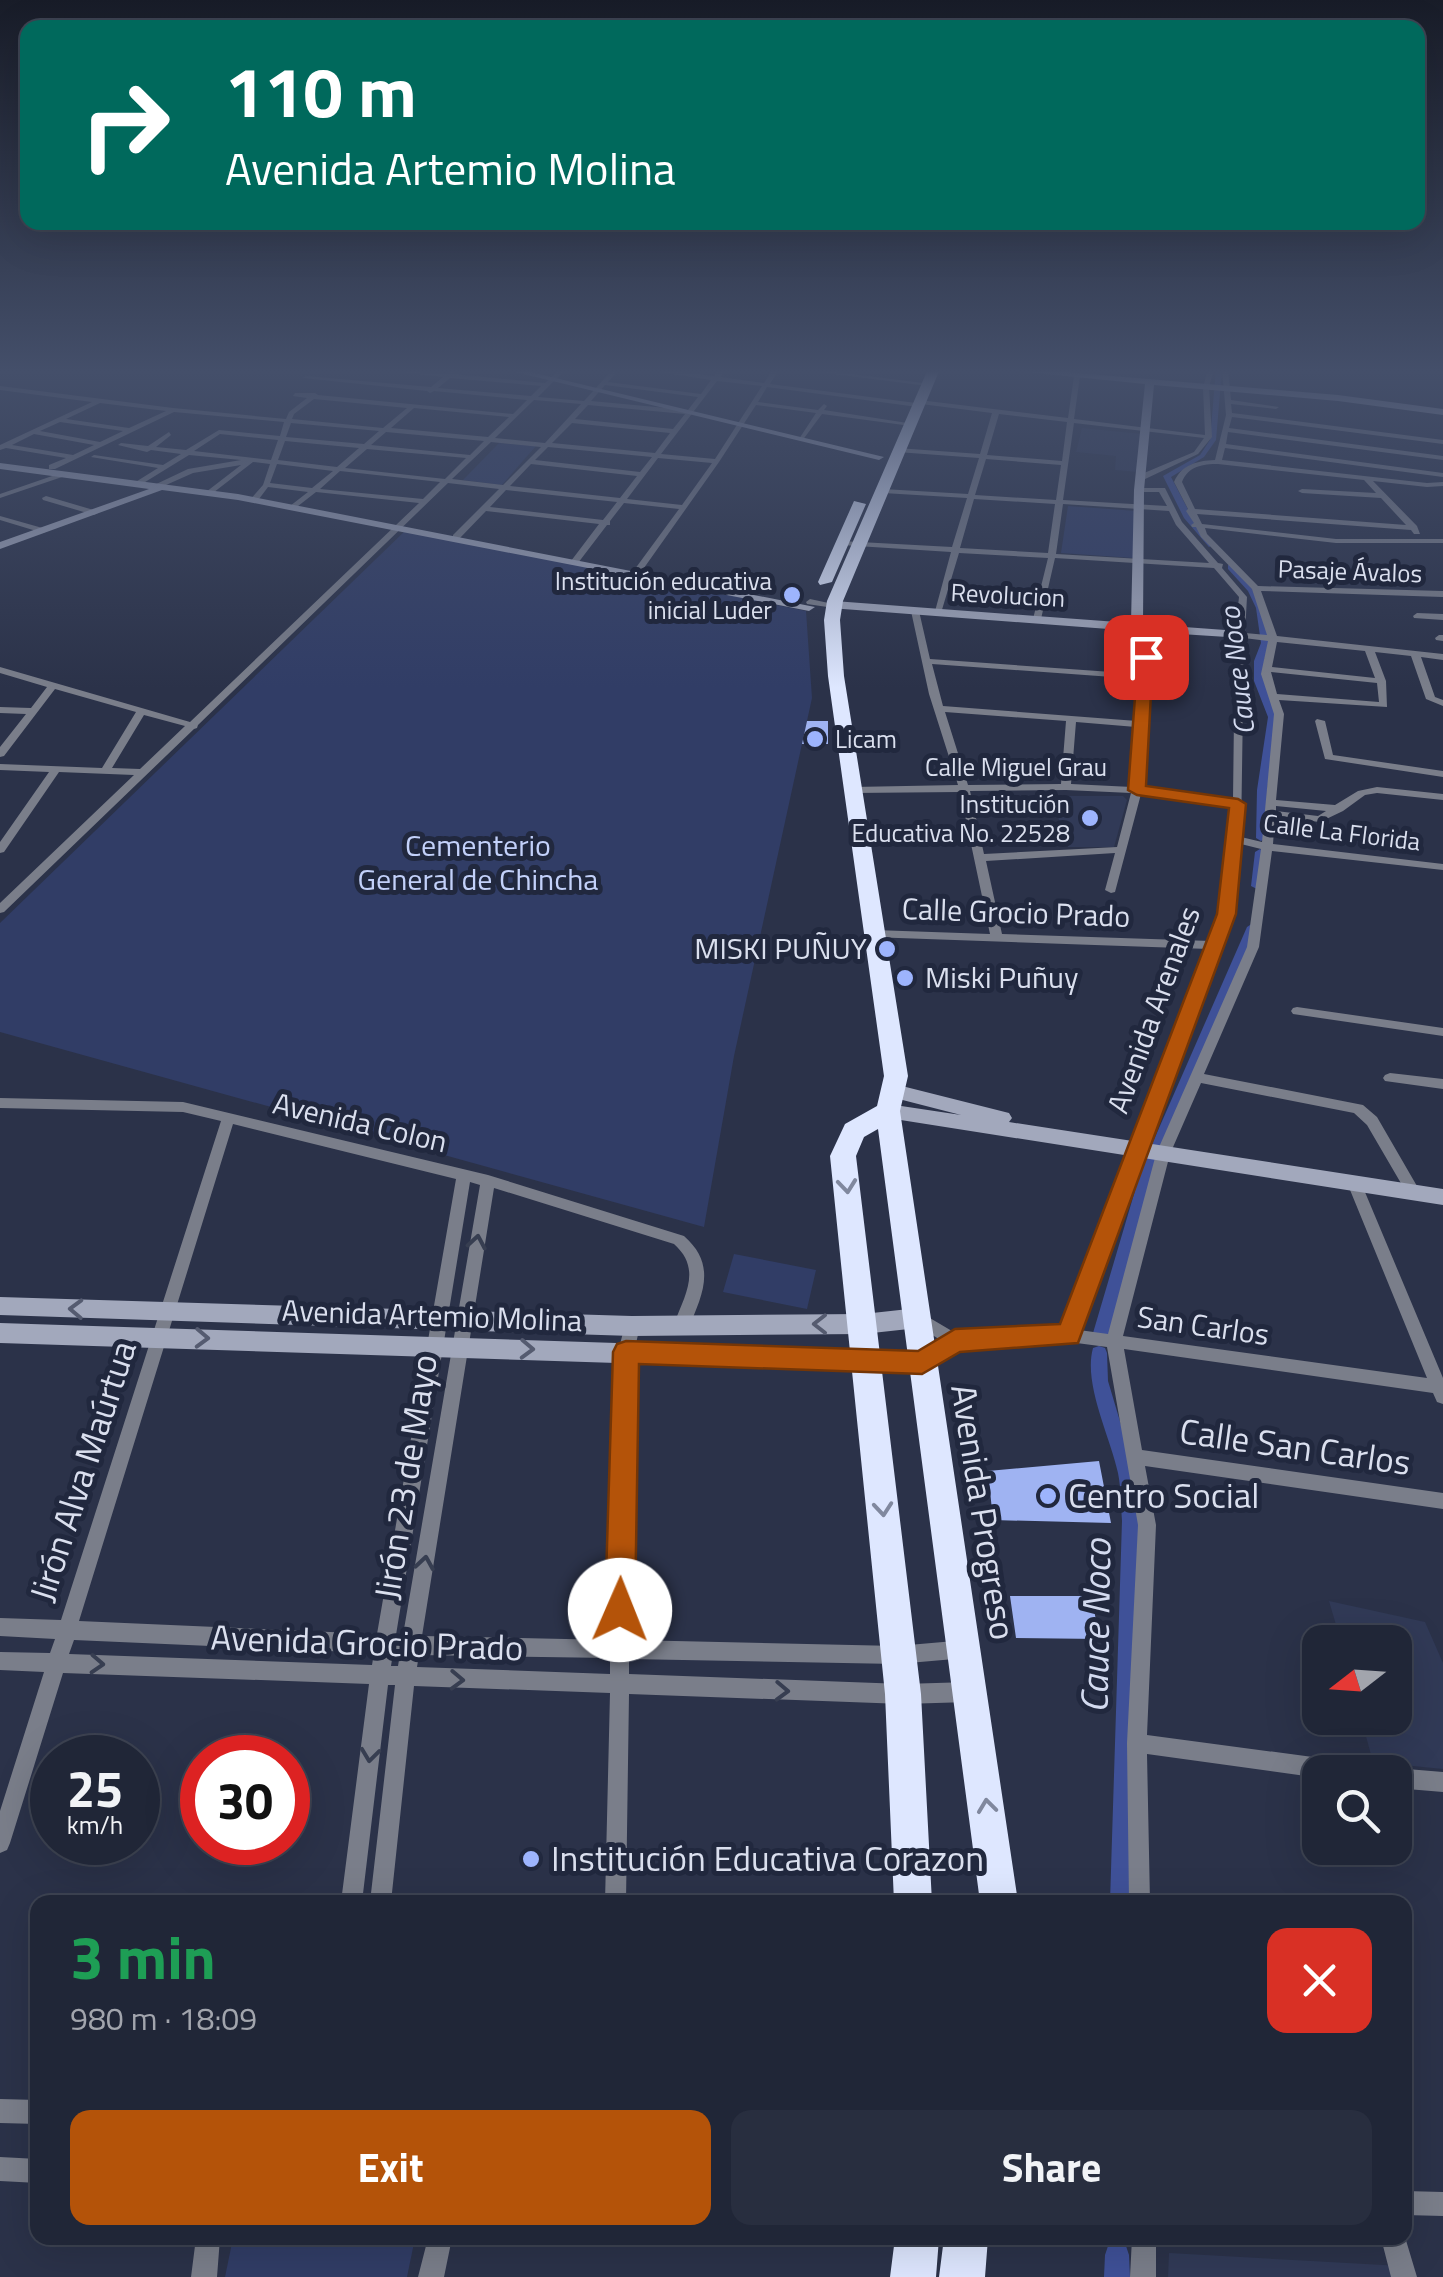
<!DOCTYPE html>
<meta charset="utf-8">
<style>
:root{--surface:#202637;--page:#282e3f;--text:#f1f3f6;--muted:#a2a5ad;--line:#3d4352;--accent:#b45309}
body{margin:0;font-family:"Titillium Web",sans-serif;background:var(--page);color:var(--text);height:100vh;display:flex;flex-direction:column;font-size:38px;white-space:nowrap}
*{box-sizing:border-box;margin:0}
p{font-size:32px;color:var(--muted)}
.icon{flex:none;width:55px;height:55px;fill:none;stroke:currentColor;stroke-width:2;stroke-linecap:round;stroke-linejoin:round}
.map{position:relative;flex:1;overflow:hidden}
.panel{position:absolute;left:30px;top:1895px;width:1382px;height:350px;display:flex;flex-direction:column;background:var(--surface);border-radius:20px;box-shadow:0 10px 40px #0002,0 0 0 2px var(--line)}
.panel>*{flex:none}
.hud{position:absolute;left:20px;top:20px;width:1405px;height:210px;border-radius:20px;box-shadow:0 10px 40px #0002,0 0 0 2px var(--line);background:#00695c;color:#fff;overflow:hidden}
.needle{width:65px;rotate:253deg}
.tools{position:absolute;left:1302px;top:1625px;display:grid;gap:20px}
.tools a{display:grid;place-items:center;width:110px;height:110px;border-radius:20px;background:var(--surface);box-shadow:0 10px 40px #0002,0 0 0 2px var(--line);font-size:50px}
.speed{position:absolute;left:30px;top:1735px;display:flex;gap:20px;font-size:50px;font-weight:700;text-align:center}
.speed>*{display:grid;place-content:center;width:130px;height:130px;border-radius:50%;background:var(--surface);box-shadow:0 10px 40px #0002,0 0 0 2px var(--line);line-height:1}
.speed small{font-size:25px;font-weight:400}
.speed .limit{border:15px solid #d22;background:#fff;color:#111}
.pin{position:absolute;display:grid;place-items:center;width:85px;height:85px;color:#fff;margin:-42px;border-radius:20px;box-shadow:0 5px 15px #0006}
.me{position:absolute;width:110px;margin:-55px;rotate:1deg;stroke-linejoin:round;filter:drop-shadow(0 0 8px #0008)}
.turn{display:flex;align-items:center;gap:35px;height:210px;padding:0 40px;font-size:45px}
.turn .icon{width:130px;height:130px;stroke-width:2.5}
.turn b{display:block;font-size:70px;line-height:85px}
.round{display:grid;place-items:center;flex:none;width:105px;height:105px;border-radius:20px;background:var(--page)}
.overview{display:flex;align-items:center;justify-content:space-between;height:170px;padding:0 40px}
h1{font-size:60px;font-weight:700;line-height:75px;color:#1e9e55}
.primary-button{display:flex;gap:20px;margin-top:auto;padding:20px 40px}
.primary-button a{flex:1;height:115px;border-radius:20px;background:var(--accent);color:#fff;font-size:40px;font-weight:700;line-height:115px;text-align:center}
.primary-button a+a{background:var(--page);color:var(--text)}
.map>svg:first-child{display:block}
</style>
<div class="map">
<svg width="1443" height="2277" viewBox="0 0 1443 2277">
<rect width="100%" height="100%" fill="#2b3249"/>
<path fill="#313a57" d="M1082,428L1142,434L1138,472L1115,470L1116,456L1076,452Z
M1051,796H1123L1127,800L1114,847H1068Z
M1329,1601L1425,1622L1443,1663V1769L1373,1762L1361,1718H1395V1642H1341Z
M1169,2253L1402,2266L1404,2277H1168Z"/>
<path fill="#313d66" d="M499,443L536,446L502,485L463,480Z
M1068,506L1137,511L1133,558L1061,553Z
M407,529L806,611L812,698L734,1056L704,1227L0,1032V923Z
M734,1254L816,1270L807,1309L723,1292Z
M233,2238H415L407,2277H225Z"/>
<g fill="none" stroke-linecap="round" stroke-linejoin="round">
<path fill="#3f5198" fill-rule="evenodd" d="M1216,369H1222L1216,440L1204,457L1171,477L1192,517L1213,545L1209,547L1184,518L1163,476L1200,455L1210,440Z
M1228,565H1234L1256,590L1264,608L1269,643L1264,661V681L1278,717L1267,790L1266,838L1261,841L1256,838L1257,790L1268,717L1254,681V661L1261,643L1256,608L1248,591L1228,569Z
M1260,849L1265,852L1263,886L1257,889L1251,886L1255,852Z
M1253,923L1259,927L1156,1167L1109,1333L1107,1338L1101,1340L1095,1338L1093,1333L1142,1167L1247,927Z
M1099,1346L1105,1348L1107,1353L1108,1381L1136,1475L1140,1521L1131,1902H1110L1122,1521C1121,1505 1121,1488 1118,1473C1110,1436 1083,1384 1093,1348Z
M1117,2243L1126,2246L1129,2255L1130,2277H1104L1105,2255L1108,2246Z"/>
</g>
<path fill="#9fb3f2" d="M807,721H828V744H802Z
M1099,1461L1111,1523L993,1520L988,1471Z
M1010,1596H1091L1100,1639L1016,1638Z"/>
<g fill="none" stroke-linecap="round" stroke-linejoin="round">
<path fill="#7a7e8a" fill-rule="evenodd" d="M376,369L447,374L452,369H459L454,374L545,383L560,369H566L538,397L584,401L613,369H619L608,382L701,394L711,380L640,369H656L714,376L720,369H726L720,377L764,383L773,369H779L770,384L916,403L919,400L1068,418L1074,376L1077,374L1080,376L1074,419L1205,435L1203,387L1208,369H1214L1209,387L1212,437L1198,454L1143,480H1137V476L1194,452L1204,438L1074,423L1063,500L1167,506L1159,492H1139L1135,490L1139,488H1165L1182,522L1218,563L1223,564L1222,568L1247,597L1245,633L1267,635L1252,589L1201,537L1196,527H1192L1191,525L1194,523L1186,511L1188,509L1174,482C1182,464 1197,461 1215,460L1226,415L1222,369H1228L1231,400L1279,407L1276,409L1231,404L1232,413L1443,440V444L1232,417L1229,428L1443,456V460L1228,432L1226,444L1443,473V477L1225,448L1222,460L1427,483L1443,482V486L1427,487L1373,481L1417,526L1420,534H1414L1411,530L1197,514L1202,524L1336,539H1443V543H1336L1205,528L1207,534L1258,586L1443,591V597L1261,591L1277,636L1443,654V660L1421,657L1435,697L1443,700V706L1426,699L1411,656L1375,652L1386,681L1387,707L1279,700L1284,714L1276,800L1335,805L1358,791L1377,787L1443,794V800L1377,793L1365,795L1343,811L1320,822L1275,817L1273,844L1443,864V870L1272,851L1259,947L1204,1074L1363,1105L1377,1117L1421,1193L1419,1197H1409L1367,1125L1354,1113L1201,1083L1170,1154L1123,1336L1427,1378L1348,1185L1350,1181H1360L1362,1185L1443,1378V1404L1437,1402L1433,1393L1124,1349L1142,1450L1443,1493V1509L1145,1466L1156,1525L1147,1735L1350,1762L1357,1765L1360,1772H1320V1778L1147,1754L1150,1902H1129L1127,1743L1138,1525L1107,1347L1069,1342L958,1348L923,1369L917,1367L915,1362L917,1357L942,1341L913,1323L910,1318L913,1313L918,1311L957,1334L1064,1329L1209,949L870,937V931L874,930L990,934L960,792L853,793L848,790L853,787L958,785L929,694L911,611L915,608L919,611L930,659L1140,674L1143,637L1150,635L1142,788L1233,800L1235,635L1239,597L1214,568L1055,558L1041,619L1037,622L1033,619L1048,558L959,553L941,613L934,615L951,552L841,545L837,543L841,541L952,547L967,498L883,493L879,491L883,489L968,494L979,458L897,452L894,450L897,448L980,454L992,413L921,404L918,407L767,387L758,402L818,410L824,404L827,406L824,410L914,424L911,426L822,414L802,441L799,439L816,413L756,405L719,462L639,575H636L632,573L679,509L624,503L610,521V525H607L578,563H575L571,561L599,524L486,511L459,539H453V535L499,489L448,483L198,725L197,728L194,729L4,912L0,913V903L134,775L59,772L4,852L0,853V842L49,772L0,770V764L102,768L136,712L55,689L4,756L0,757V747L26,714L0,713V707L31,708L47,687L0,673V667L190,722L419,503L316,492L293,510H290V506L308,492L268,487L256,503L249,501L263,485L270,464L253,462L209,496L205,494L206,492L241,465L193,473L157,489L150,487L188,469L241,460L189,455L137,487H134V483L158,468L91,457L94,455L163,465L181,454L151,450L147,452L118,445L121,443L148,446L169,432L171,435L156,447L186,450L219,430L280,436L284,422L174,412L55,469H49V465L66,458L6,448L0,450V445L92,402L0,390V386L173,408L286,419L289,412L307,398L293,396L295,393H315L318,395L513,414L527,400L434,391L430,393L427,391L303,378L306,376L431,387L443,377ZM450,378L541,386L531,396L438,388ZM717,381L762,386L715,459L661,454ZM605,385L698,397L688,410L591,401ZM314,399L407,408L383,428L292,419L294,414ZM534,400L581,404L545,443L495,438ZM100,403L166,411L129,428L66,419ZM588,405L685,414L673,429L575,419ZM414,408L509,417L488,437L391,428ZM999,414L1067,422L1062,461L987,455ZM60,422L123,431L100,442L40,431ZM291,423L379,431L364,444L286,437ZM572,423L670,433L655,453L552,443ZM386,432L484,441L470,455L371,445ZM34,434L94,445L73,455L12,445ZM220,434L278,440L271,460L194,451ZM285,441L359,448L337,467L278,460ZM491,442L541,447L503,485L452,479ZM548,447L652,457L640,472L535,460ZM367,449L466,458L445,479L345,468ZM658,458L712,463L682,505L627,499ZM986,459L1061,465L1056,500L975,495ZM277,464L333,471L312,488L270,483ZM531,464L637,476L620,498L510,486ZM1218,464L1364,480L1376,493L1302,489L1298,491L1302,493L1381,498L1406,525L1195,509L1182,482C1188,466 1203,464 1218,464ZM340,471L440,482L423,499L320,489ZM506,490L617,502L603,520L490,507ZM974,499L1055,504L1048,553L960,548ZM1063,504L1169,511L1176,525L1209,563L1056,554ZM1244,638L1268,641L1261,674L1274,714L1262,842L1241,837ZM1277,642L1365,651L1375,678L1272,667ZM932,664L1140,679L1137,721L943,706ZM1271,672L1377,683L1379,702L1277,694ZM945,712L1066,721L1061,784L968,785ZM144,715L185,726L140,769L112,768ZM1076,722L1136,727L1132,787L1071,784ZM1066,790L1131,793L1117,847L984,854L970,791ZM1141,794L1232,806C1231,852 1223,896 1211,941L1002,934L986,861L1115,853L1105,890L1111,893L1115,892ZM1276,806L1326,811L1318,816L1276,811ZM1241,844L1261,849L1247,947L1156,1154L1108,1334L1079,1330L1222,945L1233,903Z
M794,369H812L931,384L928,386Z
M58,474L65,476L0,498V494Z
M46,496L97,511L98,513L94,515L43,500L42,498Z
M0,516L46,529L47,531L43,533L0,520Z
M810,599L838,605L834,608L807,604L806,602Z
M1417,613L1443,614V620L1414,618L1413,616Z
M1439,635H1443V641L1436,640L1435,638Z
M1317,719L1325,721L1333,755L1443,771V777L1325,759L1315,721Z
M1297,1007L1443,1028V1036L1293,1014L1291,1011L1293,1008Z
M1390,1073L1443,1079V1089L1385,1081L1383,1078L1385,1075Z
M0,1098L183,1102L488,1175L684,1236C717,1265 703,1294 688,1329L682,1331L676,1329L674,1324C685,1295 702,1269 674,1244L494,1188L422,1636L611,1640L618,1352L626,1321L632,1319L638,1321L640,1326L634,1352L630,1640L897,1646L966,1640L973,1642L975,1649L973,1656L966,1658L897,1664L629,1659V1674L903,1684L969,1682L976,1685L979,1692L976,1699L969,1702L903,1704L629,1694L626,1902H605L610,1693L414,1686L391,1902H370L395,1685H388L362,1902H341L369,1684L63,1673L10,1843L7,1850L0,1853V1811L44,1672L0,1670V1652L50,1653L55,1639L0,1636V1618L61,1620L221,1121L183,1112L0,1108ZM233,1124L456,1179L377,1634L79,1621ZM470,1182L480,1185L403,1635H396ZM74,1640L374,1653L372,1665L69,1654ZM393,1653L400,1654L398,1666H391ZM419,1655L610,1658V1674L417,1667Z
M1395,1768L1443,1772V1792L1395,1788V1772H1387Z
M0,2099L38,2100V2124L0,2123Z
M0,2157L38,2159V2183L0,2181Z
M1405,2191L1443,2192V2216L1405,2215Z
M196,2238H220L217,2277H191Z
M428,2238H452L444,2277H418Z
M1132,2238H1156V2277H1130Z
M1381,2238L1405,2237L1417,2277H1391Z"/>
<path fill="#a2a8bc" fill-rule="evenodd" d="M503,369H518L884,457L879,460Z
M996,369H1030L1338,395L1443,409V415L1338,401L1154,385L1144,490L1143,624L1239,631L1245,635L1243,638L1149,632L1143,636L1135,631L830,608L828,605L834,601L1131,623L1134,490L1145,384Z
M0,463L238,494L815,607L809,611L238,500L162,490L0,549V542L149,489L0,469Z
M894,1084L1009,1113L1012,1118L1009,1122L1443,1189V1205L888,1118L878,1111L888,1104L961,1115L887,1096L884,1091Z
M0,1297L632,1316L863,1314L918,1308L926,1311L929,1318L926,1325L918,1328L863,1334L632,1336L0,1315Z
M0,1323L922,1353L930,1356L934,1363L930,1370L922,1373L0,1343Z"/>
<path fill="#dee7ff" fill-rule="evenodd" d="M928,369H940L843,601L840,620L844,676L908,1076L900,1111L1018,1902H980L878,1129L864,1137L856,1156L921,1694L932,1902H894L885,1694L830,1156L845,1124L877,1106L884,1076L828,676L824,620L827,601Z
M854,501L866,504L832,582L820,585L818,582Z
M895,2238H939L936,2277H890Z
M944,2238H988L985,2277H939Z"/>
</g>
<defs><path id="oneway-chevron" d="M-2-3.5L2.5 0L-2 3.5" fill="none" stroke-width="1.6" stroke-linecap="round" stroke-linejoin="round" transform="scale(2.5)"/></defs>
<g stroke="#80889e">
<use href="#oneway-chevron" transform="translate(847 1186) rotate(84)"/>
<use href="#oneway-chevron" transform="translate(883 1509) rotate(85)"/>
<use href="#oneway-chevron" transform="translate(987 1806) rotate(-97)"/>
</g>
<g stroke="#373e51">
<use href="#oneway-chevron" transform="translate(477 1242) rotate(-80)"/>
<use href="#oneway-chevron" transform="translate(425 1563) rotate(-81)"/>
<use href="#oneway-chevron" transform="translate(97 1664) rotate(3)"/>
<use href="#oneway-chevron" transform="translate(457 1680) rotate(2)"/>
<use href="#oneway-chevron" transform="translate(782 1691) rotate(2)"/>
<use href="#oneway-chevron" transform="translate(370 1755) rotate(97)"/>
</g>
<g stroke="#555b70">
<use href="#oneway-chevron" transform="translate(76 1309) rotate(-178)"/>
<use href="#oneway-chevron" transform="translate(820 1324) rotate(180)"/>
<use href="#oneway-chevron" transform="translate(202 1338) rotate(2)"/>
<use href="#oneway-chevron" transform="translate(527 1349) rotate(2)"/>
</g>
<linearGradient id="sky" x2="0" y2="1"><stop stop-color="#181c28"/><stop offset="0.54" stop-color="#444f6a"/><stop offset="1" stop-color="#444f6a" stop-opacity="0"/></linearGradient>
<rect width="1443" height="688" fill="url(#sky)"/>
<path fill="#b45309" stroke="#753606" stroke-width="2.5" d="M1146,652L1153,657L1146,786L1238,799L1246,804L1236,914L1078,1343L960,1352L922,1374L639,1364L635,1610L631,1621L620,1625L609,1621L605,1610L613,1352L617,1344L626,1341L918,1351L955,1329L1060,1324L1217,914L1229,808L1137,795L1128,790L1138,657Z"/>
<g fill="#9db4fd" stroke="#21283e" stroke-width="4">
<circle cx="792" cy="595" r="10"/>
<circle cx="815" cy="739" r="10"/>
<circle cx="1090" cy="818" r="10"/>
<circle cx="887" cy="949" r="10"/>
<circle cx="905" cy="978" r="10"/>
<circle cx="1048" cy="1496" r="10"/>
<circle cx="531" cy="1859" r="10"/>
</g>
<g text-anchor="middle" stroke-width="10" stroke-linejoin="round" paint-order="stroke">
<g font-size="25" fill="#dadfee" stroke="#21283e">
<text transform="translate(1350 571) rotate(2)" y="9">Pasaje Ávalos</text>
<text transform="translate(1008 595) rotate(3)" y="9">Revolucion</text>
<text x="1016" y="776">Calle Miguel Grau</text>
<text transform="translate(1342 832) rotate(7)" y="9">Calle La Florida</text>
</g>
<g font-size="25" fill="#dadfee" stroke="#21283e" text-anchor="end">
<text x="772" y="590">Institución educativa<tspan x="772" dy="29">inicial Luder</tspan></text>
<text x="835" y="748" text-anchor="start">Licam</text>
<text x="1070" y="813">Institución<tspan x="1070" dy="29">Educativa No. 22528</tspan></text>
</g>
<g font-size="28" font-style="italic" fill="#d3daef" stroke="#21283e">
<text transform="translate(1237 671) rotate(-97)" y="10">Cauce Noco</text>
</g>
<g font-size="30" fill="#c3d1fa" stroke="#21283e">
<text x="478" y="856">Cementerio<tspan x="478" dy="34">General de Chincha</tspan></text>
</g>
<g font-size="30" fill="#dadfee" stroke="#21283e">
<text transform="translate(1016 913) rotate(2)" y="10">Calle Grocio Prado</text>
<text transform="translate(1154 1010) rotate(-70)" y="10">Avenida Arenales</text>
<text transform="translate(360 1123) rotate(13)" y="10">Avenida Colon</text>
<text transform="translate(432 1316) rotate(2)" y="10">Avenida Artemio Molina</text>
<text transform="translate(1203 1326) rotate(8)" y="10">San Carlos</text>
</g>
<g font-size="30" fill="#dadfee" stroke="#21283e" text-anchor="end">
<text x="867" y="959">MISKI PUÑUY</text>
<text x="925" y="988" text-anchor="start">Miski Puñuy</text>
</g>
<g font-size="35" fill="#dadfee" stroke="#21283e">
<text transform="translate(1295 1447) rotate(8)" y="12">Calle San Carlos</text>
<text transform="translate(83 1471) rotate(-72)" y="12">Jirón Alva Maúrtua</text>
<text transform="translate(406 1477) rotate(-81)" y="12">Jirón 23 de Mayo</text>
<text transform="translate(983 1512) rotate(81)" y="12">Avenida Progreso</text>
<text transform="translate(367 1643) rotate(2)" y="12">Avenida Grocio Prado</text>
</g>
<g font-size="35" fill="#dadfee" stroke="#21283e" text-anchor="start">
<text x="1068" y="1508">Centro Social</text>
<text x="551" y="1871">Institución Educativa Corazon</text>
</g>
<g font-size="38" font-style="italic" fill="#d3daef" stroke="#21283e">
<text transform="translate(1096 1626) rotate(-89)" y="13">Cauce Noco</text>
</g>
</g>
</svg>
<div class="tools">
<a><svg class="needle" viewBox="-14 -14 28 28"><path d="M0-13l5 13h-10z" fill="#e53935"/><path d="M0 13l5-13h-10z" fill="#a2a5ad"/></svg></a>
<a><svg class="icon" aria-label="search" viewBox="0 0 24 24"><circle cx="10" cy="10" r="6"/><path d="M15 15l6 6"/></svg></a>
</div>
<div class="speed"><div>25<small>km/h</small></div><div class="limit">30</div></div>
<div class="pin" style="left:1146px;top:657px;background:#d93025"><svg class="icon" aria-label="arrive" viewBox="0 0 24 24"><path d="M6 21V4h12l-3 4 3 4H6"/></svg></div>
<svg class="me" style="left:620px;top:1610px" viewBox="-20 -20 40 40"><circle r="19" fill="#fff"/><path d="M0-13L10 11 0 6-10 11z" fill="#b45309"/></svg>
<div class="hud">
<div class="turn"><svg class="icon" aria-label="right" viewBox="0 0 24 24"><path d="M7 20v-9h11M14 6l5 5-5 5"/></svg><div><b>110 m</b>Avenida Artemio Molina</div></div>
</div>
<section class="panel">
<div class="overview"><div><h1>3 min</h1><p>980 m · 18:09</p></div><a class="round" style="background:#d93025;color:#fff"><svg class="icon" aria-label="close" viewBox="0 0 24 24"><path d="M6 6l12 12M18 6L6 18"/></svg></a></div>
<div class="primary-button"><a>Exit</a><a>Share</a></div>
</section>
</div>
